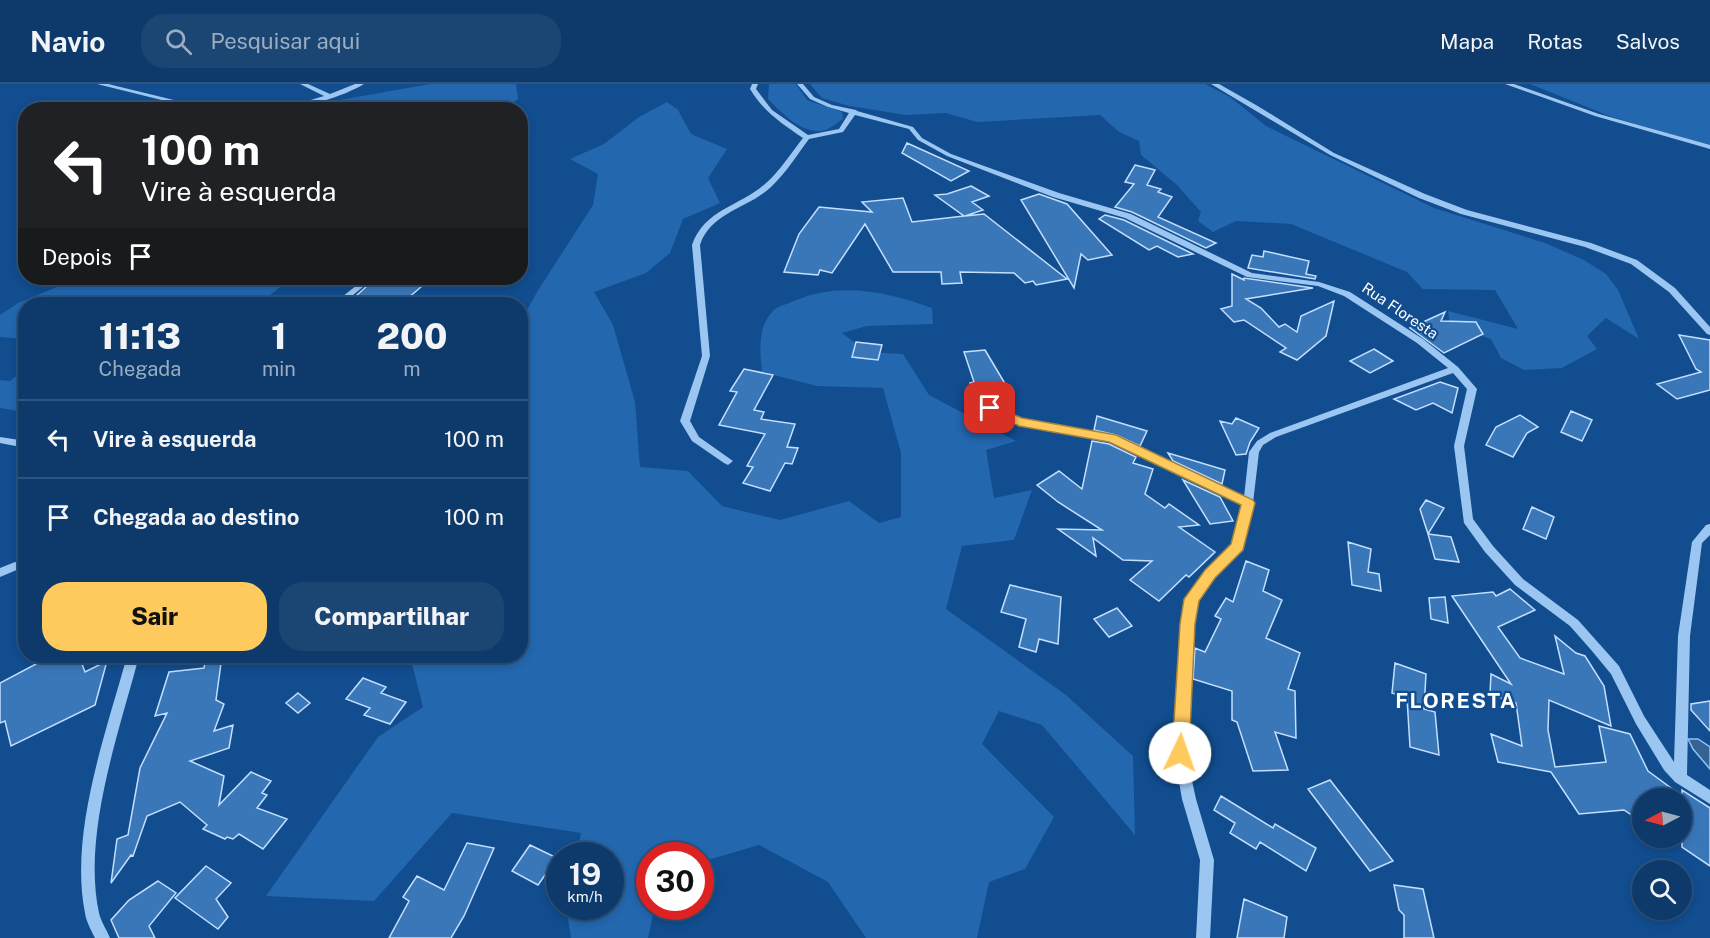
<!DOCTYPE html>
<html lang="pt">
<meta charset="utf-8">
<style>
:root{--surface:#0d3a6b;--page:#1b4573;--text:#f1f3f6;--muted:#9aadc1;--line:#2d547e;--accent:#ffca5d}
body{margin:0;font-family:"Public Sans",sans-serif;background:var(--page);color:var(--text);height:100vh;display:flex;flex-direction:column;font-size:22px;white-space:nowrap}
*{box-sizing:border-box;margin:0}
p{font-size:20px;color:var(--muted)}
.icon{flex:none;width:33px;height:33px;fill:none;stroke:currentColor;stroke-width:2;stroke-linecap:round;stroke-linejoin:round}
.map{position:relative;flex:1;overflow:hidden}
.drawer{position:absolute;left:18px;top:213px;width:510px;height:366px;display:flex;flex-direction:column;background:var(--surface);border-radius:24px;box-shadow:0 3px 9px #0003,0 0 0 2px var(--line)}
.drawer>*{flex:none}
.guide{position:absolute;left:18px;top:18px;width:510px;height:183px;border-radius:24px;box-shadow:0 3px 9px #0003,0 0 0 2px var(--line);background:#202124;color:#fff;overflow:hidden}
.needle{width:39px;rotate:264deg}
.tools{position:absolute;left:1632px;top:704px;display:grid;gap:12px}
.tools a{display:grid;place-items:center;width:60px;height:60px;border-radius:50%;background:var(--surface);box-shadow:0 3px 9px #0003,0 0 0 2px var(--line);font-size:30px}
.speed{position:absolute;left:546px;top:758px;display:flex;gap:12px;font-size:30px;font-weight:700;text-align:center}
.speed>*{display:grid;place-content:center;width:78px;height:78px;border-radius:50%;background:var(--surface);box-shadow:0 3px 9px #0003,0 0 0 2px var(--line);line-height:1}
.speed small{font-size:15px;font-weight:400}
.speed .limit{border:9px solid #d22;background:#fff;color:#111}
.pin{position:absolute;display:grid;place-items:center;width:51px;height:51px;color:#fff;margin:-26px;border-radius:12px;box-shadow:0 3px 9px #0006}
.me{position:absolute;width:66px;margin:-33px;rotate:3deg;stroke-linejoin:round;filter:drop-shadow(0 0 4px #0008)}
.turn{display:flex;align-items:center;gap:21px;height:126px;padding:0 24px;font-size:27px}
.turn .icon{width:78px;height:78px;stroke-width:2.5}
.turn b{display:block;font-size:42px;line-height:51px}
.then{display:flex;align-items:center;height:57px;padding:0 24px;background:#0003;gap:12px;font-size:22px}
.eta{display:flex;justify-content:space-evenly;align-items:center;height:102px;text-align:center}
.eta b{font-size:36px;font-weight:800;line-height:42px}
.cta{display:flex;gap:12px;margin-top:auto;padding:12px 24px}
.cta a{flex:1;height:69px;border-radius:24px;background:var(--accent);color:#111;font-size:24px;font-weight:800;line-height:69px;text-align:center}
.cta a+a{background:var(--page);color:var(--text)}
ul{padding:0;list-style:none}
li{display:flex;align-items:center;gap:18px;height:78px;padding:0 24px;border-top:2px solid var(--line)}
li div{flex:1}
li b{display:block;font-size:22px}
li em{font-style:normal}
header{display:flex;align-items:center;gap:36px;box-sizing:border-box;height:84px;padding:0 30px;background:var(--surface);border-bottom:2px solid var(--line)}
header strong{font-size:28px}
nav{display:flex;gap:33px;margin-inline-start:auto;font-size:21px}
.search{width:420px;height:54px;background:var(--page);display:flex;align-items:center;gap:15px;box-sizing:border-box;padding:0 21px;border-radius:24px;color:var(--muted);font-size:22px}
.map>svg:first-child{display:block}
</style>
<header>
<strong>Navio</strong>
<div class="search"><svg class="icon" aria-label="search" viewBox="0 0 24 24"><circle cx="10" cy="10" r="6"/><path d="M15 15l6 6"/></svg>Pesquisar aqui</div>
<nav><a>Mapa</a><a>Rotas</a><a>Salvos</a></nav>
</header>
<div class="map">
<svg width="1710" height="854" viewBox="0 0 1710 854">
<rect width="100%" height="100%" fill="#114d8f"/>
<path fill="#2367af" d="M430,0H516L518,15L503,26L289,25Z
M769,0H796L807,16L842,28L843,35C837,39 829,46 822,47C800,49 782,29 768,15Z
M810,0H1205L1230,13L1266,42L1434,124L1545,159L1584,176L1606,190L1618,206L1639,255L1606,234L1587,252L1597,265L1562,284L1524,286L1501,274L1491,255L1450,241L1448,227L1518,245L1495,206L1423,205L1407,188L1291,140L1236,137L1213,148L1198,137L1201,128L1177,101L1141,71L1139,57L1119,48L1100,31L977,38L946,29L906,31L849,22L822,14Z
M1530,0H1710V62L1612,33Z
M667,18L678,26L691,50L727,65L708,94L720,119L683,135L670,169L646,189L594,208L613,241L635,318L640,383L688,387L722,422L780,436L849,417L879,439L901,433V369L883,304L817,302L762,288C760,268 757,243 773,227C777,222 788,220 794,217C839,197 888,208 932,224L933,240L867,242L842,249L867,268L903,270L929,311L1016,357L986,366L994,414L1032,406L1014,456L962,462L946,525L1066,611L1133,672L1135,751L1042,641L999,627L982,660L1054,733L1025,785L989,798L977,854H866L828,798L759,761L701,778L700,771H650V822H655L648,854H571L566,822H610V771H576L581,749L452,729L374,817L266,812L378,653L423,623L410,572H520L521,237L537,208L593,121L598,90L570,75L604,60L639,33Z
M79,194H292L261,218L247,220H26L25,255L0,253V231L18,219Z
M25,285V328L0,324V296L10,297Z"/>
<path fill="#366293" stroke="#8dc1f6" stroke-width="1.5" d="M1688,655H1698L1710,663V685L1693,665Z"/>
<path fill="#3a77b9" stroke="#c3dffd" stroke-width="1.5" d="M907,59L969,87L951,97L902,69Z
M1135,81L1155,86L1147,101L1161,105L1158,108L1172,113L1158,133L1216,159L1206,164L1132,128L1115,123L1134,100L1125,98Z
M971,102L989,112L972,118L983,126L965,132L984,130L1067,195L1036,201L1033,197L1025,199L1014,189L960,188L962,199L942,200L941,188H893L865,140L832,189L820,186L818,191L784,188L799,150L819,123L872,128L862,118L903,114L912,138L964,132L935,111L947,110Z
M1039,110L1067,120L1112,171L1088,176L1081,170L1074,204L1021,116Z
M1105,131L1124,136L1193,170L1178,173L1157,162L1149,166L1099,135Z
M1264,167L1309,177L1306,190L1316,192L1315,195L1248,184L1252,171L1263,173Z
M1232,190L1244,196V194L1313,204L1246,215L1261,224L1279,243L1285,240L1297,248L1301,232L1334,217L1326,252L1297,276L1280,268L1286,264L1244,236L1234,238L1221,225L1232,222Z
M376,194H412L428,197L401,220H347Z
M1445,228L1441,237L1476,238L1483,250L1444,269L1410,244Z
M1679,251L1710,256V306L1677,315L1657,300L1701,288L1696,285Z
M856,258L882,261L878,276L852,273Z
M1374,265L1393,277L1370,289L1350,277Z
M985,266L1007,303L1003,324L978,313L970,299L974,298L964,268Z
M744,285L773,291L754,326L764,328L761,335L795,340L787,363L798,364L792,380L785,379L770,407L743,399L753,383L747,382L765,350L719,341L737,308L730,307Z
M1440,298L1458,304L1452,329L1433,319L1416,326L1394,315Z
M978,324L1001,335L999,346L974,343Z
M1571,327L1592,336L1582,357L1561,348Z
M1520,331L1538,343L1527,349L1513,373L1486,361L1496,343Z
M1097,332L1147,347L1140,362L1116,351L1094,346Z
M1236,334L1259,344L1250,358L1246,370L1236,371L1220,337L1232,340Z
M1092,357L1109,360L1136,373L1133,379L1153,385L1145,410L1165,424L1169,420L1199,441L1179,443L1215,468L1189,493L1186,491L1159,517L1130,496L1152,477L1123,476L1093,454L1096,472L1058,445L1102,446L1058,418L1037,401L1059,387L1082,405Z
M1168,369L1225,386L1222,400L1173,377Z
M1183,396L1220,413L1233,437L1210,440Z
M1426,416L1444,424L1428,450L1420,425Z
M1532,423L1554,433L1546,455L1523,445Z
M1428,450L1451,453L1459,478L1435,475Z
M1348,458L1371,465L1368,488L1379,490L1381,507L1352,501Z
M1246,477L1269,486L1263,507L1282,516L1266,554L1300,569L1288,605L1295,607L1296,654L1275,648L1288,686L1253,687L1237,638L1232,636V607L1193,595L1195,564L1205,568L1221,535L1215,532L1226,514L1233,518Z
M1010,501L1061,513L1058,560L1039,555L1036,568L1019,563L1026,535L1001,528Z
M1510,505L1535,526L1498,543L1520,574L1564,590L1555,552L1576,569L1585,572L1604,602L1611,642L1549,616L1548,646L1555,683L1606,678L1599,642L1630,650L1648,687L1682,712V706L1710,724V782L1682,763V714H1642V738L1624,726L1579,730L1551,688L1498,678L1491,650L1522,662L1516,619L1490,610L1491,590L1511,600L1452,512L1493,508L1496,512Z
M1445,513L1448,539L1431,535L1429,514Z
M1117,524L1132,542L1109,553L1094,535Z
M51,572H79L85,588L107,577L95,621L11,662L5,637L0,639V599Z
M206,572H222L216,616L224,620L214,647L233,641L229,664L190,677L224,692L219,721L251,688L271,697L262,709L267,711L257,724L287,735L263,765L239,750L233,755L227,753L225,755L203,745L207,741L180,718L147,732L133,772L131,771L111,799L117,755L128,751L140,684L167,629L155,632L169,588L204,584Z
M1395,579L1426,590L1424,625L1435,628L1439,671L1410,663L1407,614L1392,609Z
M363,594L386,603L381,609L406,618L390,640L364,631L370,624L346,615Z
M298,609L310,619L298,629L286,619Z
M1710,617V647L1691,626V620Z
M1330,696L1393,777L1370,787L1308,705Z
M1221,712L1273,744L1275,740L1316,764L1306,787L1260,758L1256,765L1230,749L1235,739L1214,726Z
M467,759L494,764L464,832L451,854H389L409,817L403,813L417,792L444,806Z
M530,761L557,774L538,801L512,787Z
M206,782L231,799L216,815L228,833L218,845L175,814Z
M158,797L176,809L149,842L155,854H119L111,836L129,816Z
M1394,801L1423,805L1434,854H1404V831L1399,826Z
M1244,815L1287,833L1284,854H1237Z"/>
<g fill="none" stroke-linecap="round" stroke-linejoin="round">
<path fill="#9cc6f2" fill-rule="evenodd" d="M97,0H108L215,26H202Z
M300,0H308L330,10L355,0H364C345,12 299,26 277,26L324,12Z
M752,0H758L756,5L772,26L808,51L839,45L849,29L828,23L810,15L797,0H803L814,13L832,21L856,26L857,27L913,43L922,54L951,70L1059,109L1131,130L1252,189L1319,198L1350,208L1423,255L1458,283L1477,305L1464,362L1473,435L1493,462L1523,495L1578,536L1619,582L1644,632L1674,678L1678,552L1692,458L1706,441L1710,440V451L1702,459L1690,552L1687,691L1710,706V720L1675,698L1664,686L1636,640L1611,590L1592,567L1570,542L1515,501L1485,468L1464,439L1454,362L1467,305L1453,289L1276,353L1263,361L1259,368L1253,419L1243,462L1214,493L1198,516L1194,540L1186,669L1196,715L1214,776L1210,854H1196L1200,776L1182,715L1174,669L1182,540L1188,512L1206,487L1233,460L1242,421L1110,358L1016,339L973,319L971,317L973,315H979L1021,334L1115,353L1244,413L1249,368L1257,357L1270,349L1448,284L1417,259L1344,212L1318,202L1247,193L1125,134L1053,113L947,72L918,56L909,45L855,31L843,48L809,55C797,71 786,89 771,103C748,125 711,128 700,161L710,272L690,337L699,353L733,377L728,381L724,379L692,357L680,337L702,272L692,161C705,125 739,123 765,100C780,87 791,69 803,54C782,40 763,27 750,5Z
M1211,0H1219L1256,21L1334,69L1425,110L1467,126L1591,159L1637,176L1675,204L1710,243V251L1707,250L1669,208L1631,180L1585,163L1461,130L1419,114L1330,71Z
M1505,0H1514L1599,30L1710,61V65L1595,32Z
M366,194H374L342,220H333Z
M0,353L26,357V364L0,359Z
M15,478L19,479L21,482L19,485L0,493V484Z
M127,572H139C119,649 82,750 99,829C101,838 107,846 110,854H95C91,846 86,837 85,829C69,749 106,649 127,572Z"/>
</g>
<path fill="#ffca5d" stroke="#a6833c" stroke-width="1.5" d="M990,320L1022,334L1116,351L1253,416L1255,419L1243,466L1215,494L1199,517L1195,540L1189,669L1186,675L1180,677L1174,675L1172,669L1180,540L1184,515L1205,486L1231,460L1241,421L1109,358L1019,342L986,327V321Z"/>
<g text-anchor="middle" stroke-width="4.5" stroke-linejoin="round" paint-order="stroke">
<g font-size="15" fill="#fff" stroke="#114d8f">
<text transform="translate(1400 227) rotate(34)" y="5">Rua Floresta</text>
</g>
<g font-size="21" font-weight="bold" letter-spacing="1.5" fill="#fff" stroke="#114d8f">
<text x="1456" y="624">FLORESTA</text>
</g>
</g>
</svg>
<div class="tools">
<a><svg class="needle" viewBox="-14 -14 28 28"><path d="M0-13l5 13h-10z" fill="#e53935"/><path d="M0 13l5-13h-10z" fill="#9aadc1"/></svg></a>
<a><svg class="icon" aria-label="search" viewBox="0 0 24 24"><circle cx="10" cy="10" r="6"/><path d="M15 15l6 6"/></svg></a>
</div>
<div class="speed"><div>19<small>km/h</small></div><div class="limit">30</div></div>
<div class="pin" style="left:990px;top:324px;background:#d93025"><svg class="icon" aria-label="arrive" viewBox="0 0 24 24"><path d="M6 21V4h12l-3 4 3 4H6"/></svg></div>
<svg class="me" style="left:1180px;top:669px" viewBox="-20 -20 40 40"><circle r="19" fill="#fff"/><path d="M0-13L10 11 0 6-10 11z" fill="#ffca5d"/></svg>
<div class="guide">
<div class="turn"><svg class="icon" aria-label="left" viewBox="0 0 24 24"><path d="M17 20v-9H6M10 6l-5 5 5 5"/></svg><div><b>100 m</b>Vire à esquerda</div></div>
<div class="then">Depois<svg class="icon" aria-label="arrive" viewBox="0 0 24 24"><path d="M6 21V4h12l-3 4 3 4H6"/></svg></div>
</div>
<section class="drawer">
<div class="eta">
<div><b>11:13</b><p>Chegada</p></div>
<div><b>1</b><p>min</p></div>
<div><b>200</b><p>m</p></div>
</div>
<ul>
<li><svg class="icon" aria-label="left" viewBox="0 0 24 24"><path d="M17 20v-9H6M10 6l-5 5 5 5"/></svg><div><b>Vire à esquerda</b></div><em>100 m</em></li>
<li><svg class="icon" aria-label="arrive" viewBox="0 0 24 24"><path d="M6 21V4h12l-3 4 3 4H6"/></svg><div><b>Chegada ao destino</b></div><em>100 m</em></li>
</ul>
<div class="cta"><a>Sair</a><a>Compartilhar</a></div>
</section>
</div>
